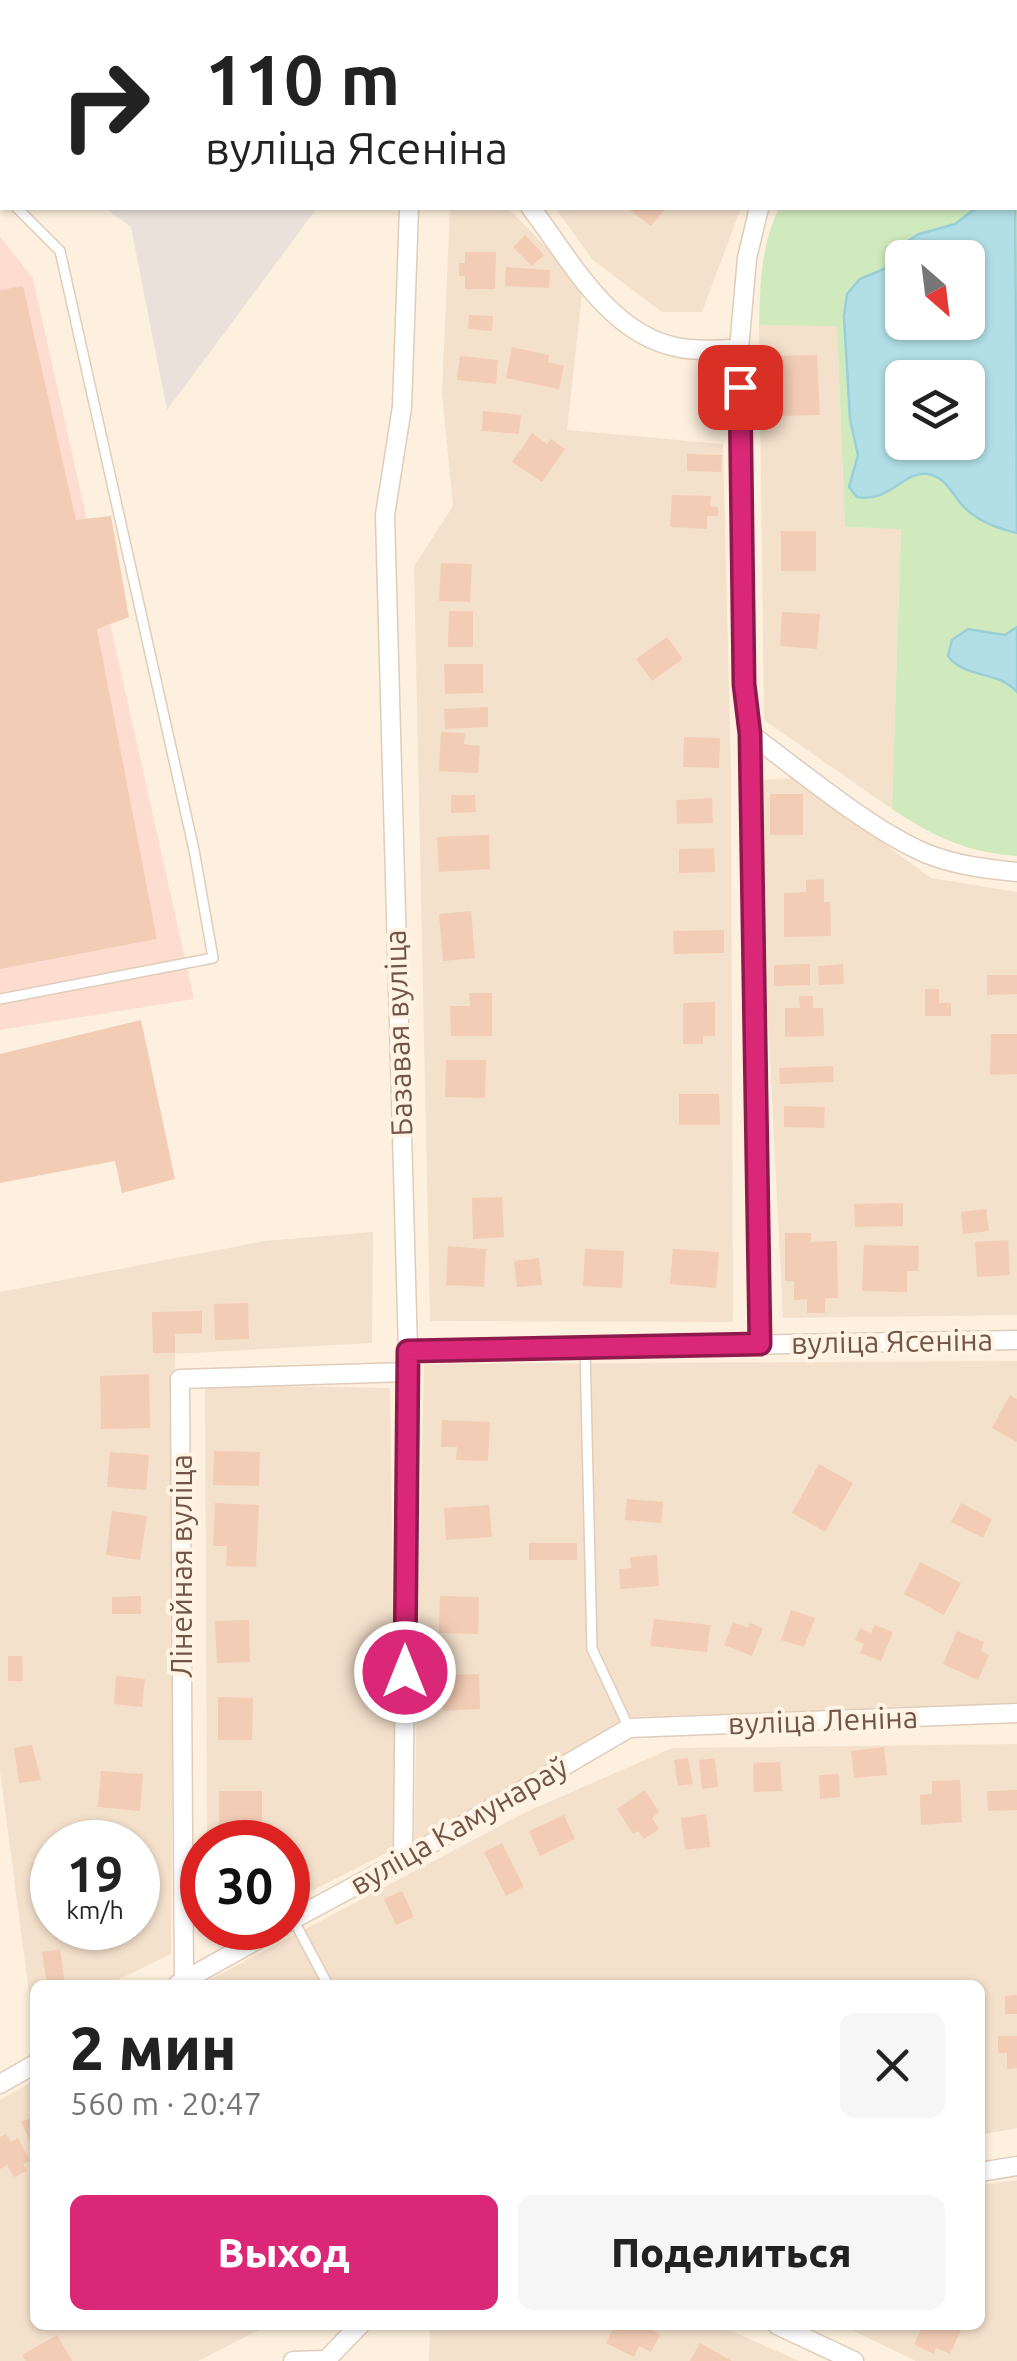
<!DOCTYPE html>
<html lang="ru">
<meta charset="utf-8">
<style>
:root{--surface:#fff;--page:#f6f6f6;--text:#222;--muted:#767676;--accent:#db2777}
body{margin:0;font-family:Ubuntu,sans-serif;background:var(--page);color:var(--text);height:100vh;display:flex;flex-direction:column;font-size:38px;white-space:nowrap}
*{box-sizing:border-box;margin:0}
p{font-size:32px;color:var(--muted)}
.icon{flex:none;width:55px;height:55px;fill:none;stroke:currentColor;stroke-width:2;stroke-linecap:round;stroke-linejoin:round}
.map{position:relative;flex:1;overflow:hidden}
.details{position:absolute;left:30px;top:1980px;width:955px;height:350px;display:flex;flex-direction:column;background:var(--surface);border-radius:15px;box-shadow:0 2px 8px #0004}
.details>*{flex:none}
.top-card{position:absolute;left:0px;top:0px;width:1018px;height:210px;box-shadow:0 2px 8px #0004;background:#fff;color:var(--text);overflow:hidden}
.needle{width:65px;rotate:152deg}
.tools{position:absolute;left:885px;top:240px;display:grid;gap:20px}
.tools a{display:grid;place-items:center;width:100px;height:100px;border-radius:15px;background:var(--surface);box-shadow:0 2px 8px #0004;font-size:50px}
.speed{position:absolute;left:30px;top:1820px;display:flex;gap:20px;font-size:50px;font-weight:700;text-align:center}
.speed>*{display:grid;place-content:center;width:130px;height:130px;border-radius:50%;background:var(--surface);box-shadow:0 2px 8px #0004;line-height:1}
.speed small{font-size:25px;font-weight:400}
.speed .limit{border:15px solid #d22;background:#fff;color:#111}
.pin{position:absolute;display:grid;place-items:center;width:85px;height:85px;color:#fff;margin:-42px;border-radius:20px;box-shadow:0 5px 15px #0006}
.me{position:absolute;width:110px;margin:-55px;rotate:0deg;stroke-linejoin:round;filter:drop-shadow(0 0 8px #0008)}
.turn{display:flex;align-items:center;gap:35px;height:210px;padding:0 40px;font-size:45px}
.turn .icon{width:130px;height:130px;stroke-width:2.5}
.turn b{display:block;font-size:70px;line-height:85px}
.round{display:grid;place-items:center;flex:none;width:105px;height:105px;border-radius:15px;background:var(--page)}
.headline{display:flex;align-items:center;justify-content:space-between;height:170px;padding:0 40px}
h1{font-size:60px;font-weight:800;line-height:75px}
.cta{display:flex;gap:20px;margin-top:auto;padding:20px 40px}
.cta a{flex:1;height:115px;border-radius:15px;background:var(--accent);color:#fff;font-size:40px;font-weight:800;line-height:115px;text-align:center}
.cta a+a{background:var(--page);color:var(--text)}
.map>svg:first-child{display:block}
</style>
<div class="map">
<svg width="1017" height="2361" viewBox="0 0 1017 2361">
<rect width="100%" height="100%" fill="#fdf0de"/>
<path fill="#f4e1cc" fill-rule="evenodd" d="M655,0H1017V30L1015,2H652Z
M450,208H508L583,285L567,430L723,444L731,771L733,1322L430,1321L414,566L453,506L442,393Z
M555,208H741L702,312H662L593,260Z
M759,325H837L845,527L901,528L892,809L764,720Z
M795,778L931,878L1017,892V1315L783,1318L756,780Z
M373,1232L372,1343L175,1354L171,1954L107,1985H35V2004L30,2000L0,1771V1292L265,1241ZM52,1842H138V1928H52Z
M1017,1361V1704L630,1717L414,1841L424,1364Z
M205,1385L390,1388L396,1848L288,1903V1842H207Z
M1017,1744V2128L980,2135V1985H200L524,1813L672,1748Z
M35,2080V2325H269L198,2361H0V2100Z
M1017,2180V2361H916L841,2325H980V2185Z
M430,2325H718L799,2361H429Z"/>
<path fill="#feddd1" d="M0,237L33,278L194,999L0,1030Z"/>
<path fill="#eae1da" d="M0,0H367V2H2V82Z
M105,208H317L167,410L131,227Z"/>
<path fill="#d0eabd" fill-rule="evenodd" d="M1017,72V856C968,853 932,836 892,809L901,529L845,527L837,326L759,325C760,284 761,245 779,208H1015ZM902,258H968V322H902ZM902,378H968V442H902Z"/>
<path fill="#b2dfe6" stroke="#98cfd8" stroke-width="2.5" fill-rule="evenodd" d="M1015,188L1017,533C996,528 977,521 962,505C952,494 946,477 928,474C904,470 890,503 857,497L849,487L858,455L850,419L844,316L847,294L860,279L884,269L908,241L919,234L955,224L976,208H1015ZM902,258H968V322H902ZM902,378H968V442H902Z
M1017,627V692C998,670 965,679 948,656L952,640L968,629L1005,635Z"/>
<path fill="#f3ccb5" d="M627,208H666L651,226Z
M525,235L544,255L532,266L513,247Z
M465,252H496L495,289H465V276H459V263H465Z
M506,267L550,270L549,288L505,286Z
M23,286L76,520L111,516L129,617L97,629L157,939L0,969V290Z
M469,315L493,316L492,331L468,329Z
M512,347L549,355L548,362L564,366L559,389L506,378Z
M817,355L820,415L782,416L779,356Z
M460,356L498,360L496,384L457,380Z
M483,411L521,415L519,434L482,431Z
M532,433L547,444L551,439L565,449L542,482L512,462Z
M687,454L722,455L721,472L687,471Z
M672,495L711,496L710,506L718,507V516H707V529L670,527Z
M781,531H816V571H781Z
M441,563L472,564L470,602L439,601Z
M449,611H473V647H448Z
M782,612L820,614L817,649L780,646Z
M667,637L683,659L652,681L636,659Z
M444,664H483V693L445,694Z
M488,707V727L445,729L444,709Z
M441,732L465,733L464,744L480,746L478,773L439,771Z
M684,737L720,738L719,768L683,767Z
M770,794H803V835H770Z
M451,795H475L476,812L451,813Z
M712,798L713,823L677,824L676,800Z
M489,835L490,869L439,872L437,837Z
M714,848L715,872L679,873V849Z
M824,879V902H830L831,936L784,937V893L806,892V880Z
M471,911L475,958L443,961L439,914Z
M724,930V953L674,954L673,931Z
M810,964V985L774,986V965Z
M843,964L844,984L819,985L818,966Z
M987,975H1017V994L987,995Z
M925,989H939V1003H951V1016H925Z
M469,993H492V1036H451L450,1006H470Z
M799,996H813V1008H823L824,1036L785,1037V1008H800Z
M715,1002V1036H703V1044H683V1003Z
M141,1020L175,1179L122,1193L115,1161L0,1183V1054Z
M991,1034H1017V1074L990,1075Z
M446,1060H486L485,1098L445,1097Z
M833,1066L834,1082L780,1084L779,1068Z
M679,1094H719L720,1125H679Z
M784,1106L825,1107L824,1128L784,1127Z
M502,1197L504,1237L473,1239L472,1198Z
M903,1203V1226L855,1227L854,1204Z
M986,1209L989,1231L963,1234L961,1212Z
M785,1233H811V1242L837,1241L838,1298H825V1313H807V1299L794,1300V1281H785Z
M1008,1240L1010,1275L977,1277L975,1242Z
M864,1245L919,1246L918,1271H907V1292L862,1291Z
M448,1246L486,1249L484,1287L446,1285Z
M585,1249L624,1251L622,1288L583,1286Z
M673,1249L719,1252L716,1288L670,1284Z
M539,1258L542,1285L517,1287L514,1261Z
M248,1303L249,1339L215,1340L214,1304Z
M202,1311V1333L175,1334V1353H153L152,1312Z
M149,1374L150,1428L101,1429L100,1376Z
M1010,1395L1017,1399V1442L992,1428Z
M442,1420L490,1422L488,1461L456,1460L457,1447H441Z
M214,1451L260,1452L259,1486L213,1485Z
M110,1452L149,1455L146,1490L107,1487Z
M819,1464L853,1483L825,1532L792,1513Z
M627,1499L663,1502L661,1523L625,1520Z
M215,1503L259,1505L256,1567L226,1566L227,1546H213Z
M961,1503L992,1519L983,1538L951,1522Z
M489,1505L492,1537L446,1540L444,1508Z
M112,1511L147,1516L140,1560L106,1555Z
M529,1543H577V1560H529Z
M657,1555L659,1586L620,1589L619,1569L631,1568L630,1557Z
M920,1562L961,1583L944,1615L904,1594Z
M141,1596V1614H112V1597Z
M440,1596L479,1597L478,1634L439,1633Z
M791,1610L815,1618L804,1647L781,1640Z
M654,1619L710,1625L707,1652L650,1646Z
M249,1620L250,1662L217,1663L215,1621Z
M733,1622L748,1628L750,1623L763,1628L752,1656L724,1645Z
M875,1625L893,1632L881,1661L860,1653L864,1644L855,1640L860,1628L871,1633Z
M957,1631L984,1642L981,1651L989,1655L978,1680L943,1664Z
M8,1656H22L23,1681H8Z
M479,1674L480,1709L443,1711L442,1675Z
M116,1676L145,1679L142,1707L114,1704Z
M218,1697L253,1698L252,1740H218Z
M32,1745L41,1780L19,1783L14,1748Z
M884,1747L887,1775L854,1778L851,1751Z
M688,1758L693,1784L678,1786L674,1760Z
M715,1758L718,1787L702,1789L699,1760Z
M780,1762L782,1791L754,1792L753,1763Z
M101,1771L143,1774L140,1811L98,1807Z
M839,1774L840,1797L820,1799L819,1775Z
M960,1780L962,1822L921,1825L920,1795L932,1794V1781Z
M645,1790L659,1812L652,1818L659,1829L644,1839L638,1831L633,1834L617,1809Z
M1017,1790V1810L988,1811L987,1791Z
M219,1791H262V1838L219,1839Z
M706,1814L710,1847L685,1850L681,1818Z
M564,1815L575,1839L540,1856L529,1831Z
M502,1843L524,1887L506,1896L484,1852Z
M50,1860L52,1885L34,1887L31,1863Z
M402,1891L414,1917L396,1925L384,1899Z
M60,1949L65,1984L47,1985L42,1952Z
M1017,1995V2014H1005V1996Z
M998,2036H1017V2068L1007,2069V2053H998Z
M35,2116V2152L21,2122Z
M6,2134L11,2142L18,2138L30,2161L23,2164L27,2171L14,2177L7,2165L0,2169V2137Z
M615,2325H646L660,2335L651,2352L639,2346L634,2357L606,2343Z
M923,2325H950L961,2330L950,2354L936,2348L934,2354L914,2344Z
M57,2335L72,2361H26L22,2355Z
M700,2343L732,2361H690Z"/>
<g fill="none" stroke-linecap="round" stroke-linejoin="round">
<defs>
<path id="service" d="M148,2L149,0
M0,191L2,193
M0,999L213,958L194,850L60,251L17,208
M585,1349L592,1649L629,1728
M293,1919L328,1985"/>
<path id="minor" d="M401,0L402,2
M537,2L540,0
M1015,56L1017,55
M531,208C570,259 608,333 676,347C696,352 719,349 739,349
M759,208L747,258L739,349L744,684L750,734L760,1344
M750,734C801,771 869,829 925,853C954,865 986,869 1017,872
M408,1351L1017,1340
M403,1860L408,1351L385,515L402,407L409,208
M288,1922L403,1860L629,1728L1017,1713
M184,1980L180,1379L407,1372
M178,1984L278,1928
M0,2084L35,2064
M980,2172L1017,2166
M777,2325L854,2361
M293,2361L326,2360L360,2325"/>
</defs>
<use href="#service" stroke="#e0ccba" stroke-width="12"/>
<use href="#minor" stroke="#e0ccba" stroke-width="21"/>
<use href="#service" stroke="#fff" stroke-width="9"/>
<use href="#minor" stroke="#fff" stroke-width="18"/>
</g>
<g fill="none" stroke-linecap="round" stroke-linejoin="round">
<defs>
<path id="route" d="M405,1672L408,1351L760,1344L750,734L744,684L740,387"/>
</defs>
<use href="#route" stroke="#8e194d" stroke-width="25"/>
<use href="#route" stroke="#db2777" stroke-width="18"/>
</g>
<g text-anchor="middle" stroke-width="8" stroke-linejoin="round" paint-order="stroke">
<g font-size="30" fill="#725546" stroke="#fff4e4">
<text transform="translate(399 1033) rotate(-92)" y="10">Базавая вуліца</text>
<text transform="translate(892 1342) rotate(-1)" y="10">вуліца Ясеніна</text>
<text transform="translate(182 1566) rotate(-90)" y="10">Лінейная вуліца</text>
<text transform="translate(823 1721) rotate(-2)" y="10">вуліца Леніна</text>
<text transform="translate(459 1826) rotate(-30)" y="10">вуліца Камунараў</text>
</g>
</g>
</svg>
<div class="tools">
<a><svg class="needle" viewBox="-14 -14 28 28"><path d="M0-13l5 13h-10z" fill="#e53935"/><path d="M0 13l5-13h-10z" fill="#767676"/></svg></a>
<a><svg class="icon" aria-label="layers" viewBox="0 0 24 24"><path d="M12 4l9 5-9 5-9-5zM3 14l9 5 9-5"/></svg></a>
</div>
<div class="speed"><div>19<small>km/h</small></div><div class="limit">30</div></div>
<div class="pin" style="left:740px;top:387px;background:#d93025"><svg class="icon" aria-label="arrive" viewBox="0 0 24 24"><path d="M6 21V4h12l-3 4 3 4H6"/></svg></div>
<svg class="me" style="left:405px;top:1672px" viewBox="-20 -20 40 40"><circle r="17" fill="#db2777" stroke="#fff" stroke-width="3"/><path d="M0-11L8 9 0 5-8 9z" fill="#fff"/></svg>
<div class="top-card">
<div class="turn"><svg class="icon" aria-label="right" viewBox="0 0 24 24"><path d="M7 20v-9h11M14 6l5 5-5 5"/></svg><div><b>110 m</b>вуліца Ясеніна</div></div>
</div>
<section class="details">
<div class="headline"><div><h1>2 мин</h1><p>560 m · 20:47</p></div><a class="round"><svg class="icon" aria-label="close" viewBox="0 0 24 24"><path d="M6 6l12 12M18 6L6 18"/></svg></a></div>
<div class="cta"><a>Выход</a><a>Поделиться</a></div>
</section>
</div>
